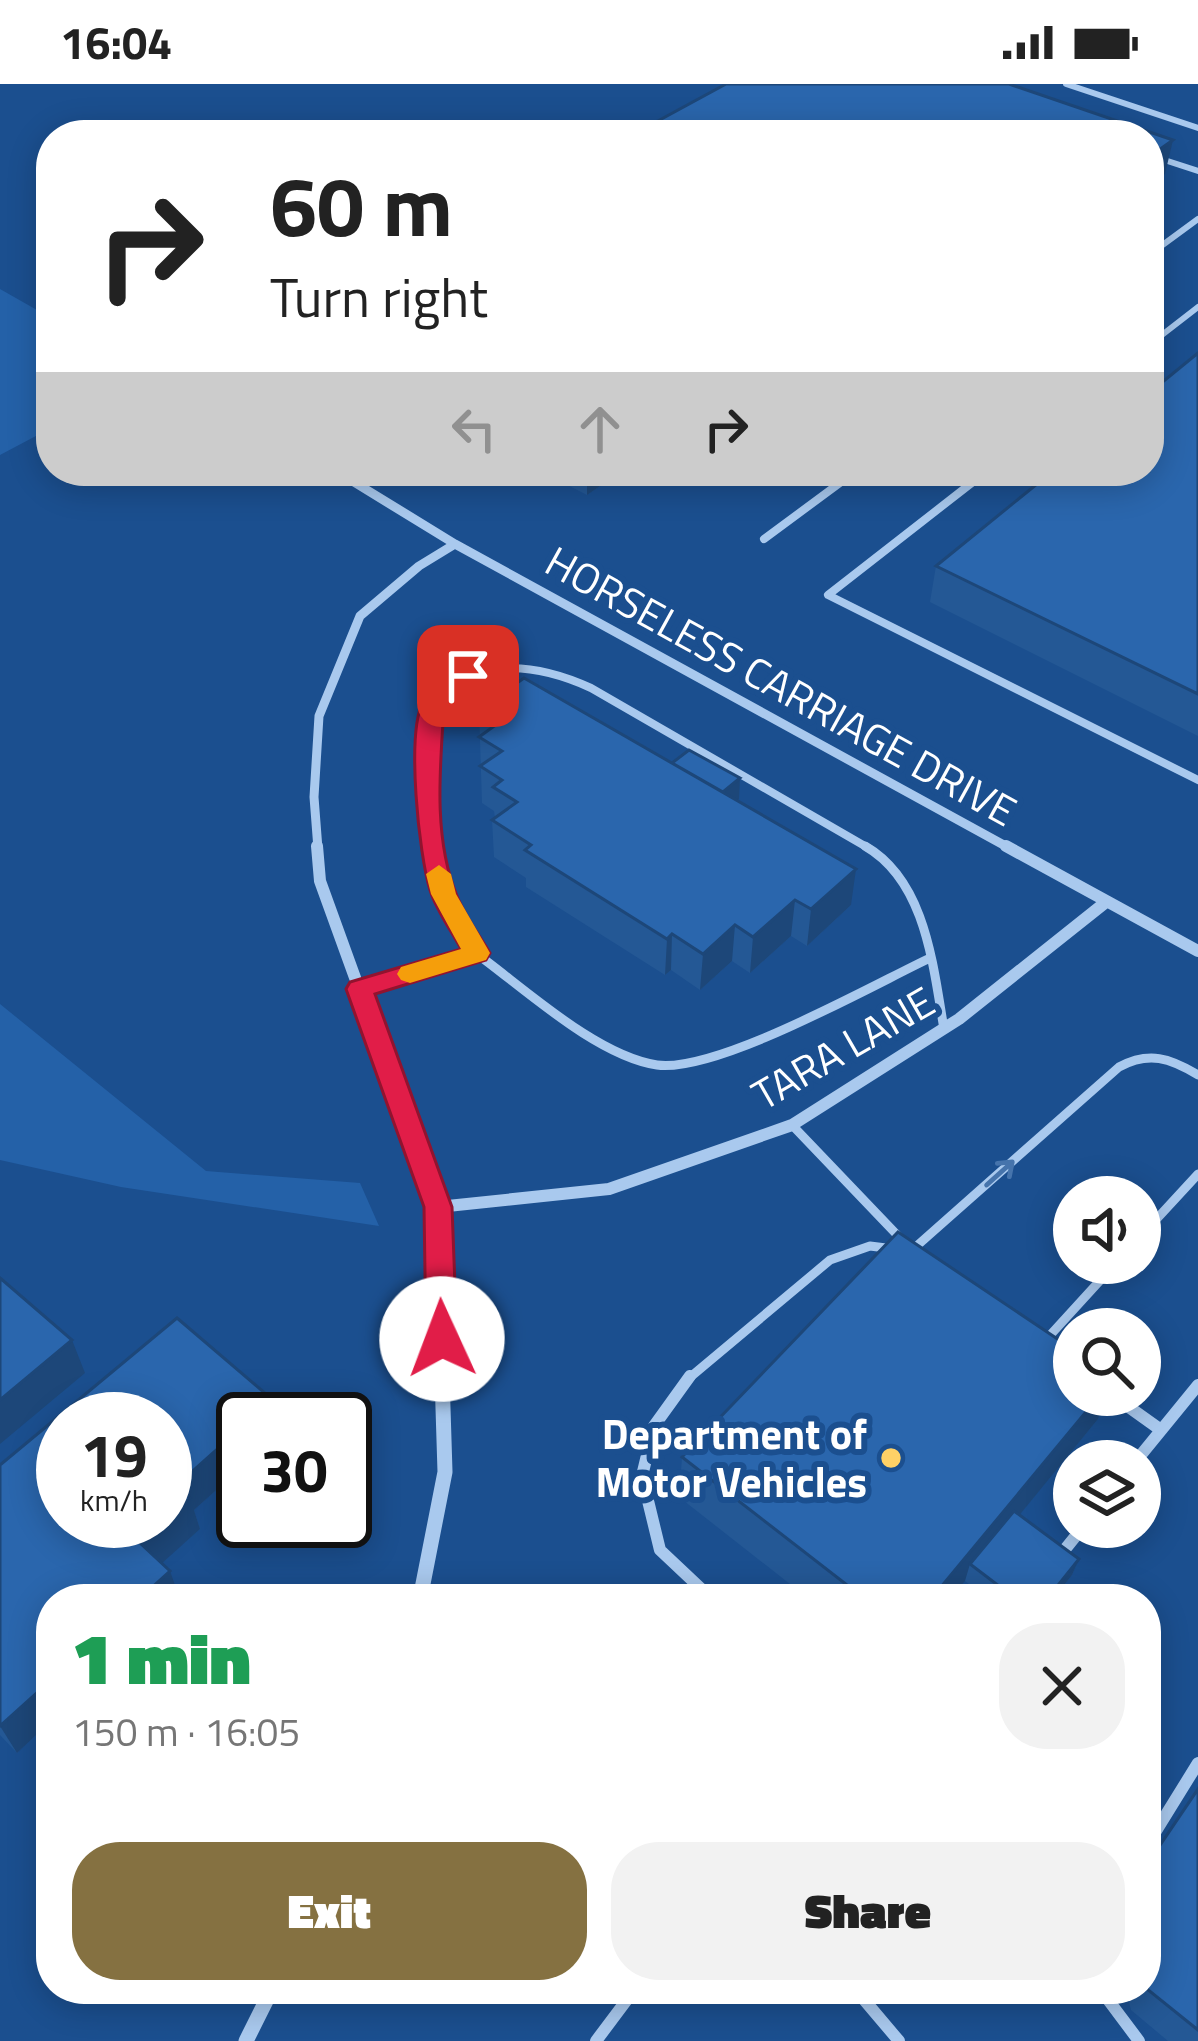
<!DOCTYPE html>
<meta charset="utf-8">
<style>
:root{--surface:#fff;--page:#f2f2f2;--text:#222;--muted:#767676;--accent:#857141}
body{margin:0;font-family:"Titillium Web",sans-serif;background:var(--page);color:var(--text);height:100vh;display:flex;flex-direction:column;font-size:45px;white-space:nowrap}
*{box-sizing:border-box;margin:0}
p{font-size:39px;color:var(--muted)}
.icon{flex:none;width:66px;height:66px;fill:none;stroke:currentColor;stroke-width:2;stroke-linecap:round;stroke-linejoin:round}
.map{position:relative;flex:1;overflow:hidden}
.side{position:absolute;left:36px;top:1500px;width:1125px;height:420px;display:flex;flex-direction:column;background:var(--surface);border-radius:48px;box-shadow:0 6px 30px #0003}
.side>*{flex:none}
.banner{position:absolute;left:36px;top:36px;width:1128px;height:366px;border-radius:48px;box-shadow:0 6px 30px #0003;background:#fff;color:var(--text);overflow:hidden}
.controls{position:absolute;left:1053px;top:1092px;display:grid;gap:24px}
.controls a{display:grid;place-items:center;width:108px;height:108px;border-radius:50%;background:var(--surface);box-shadow:0 6px 30px #0003;font-size:60px}
.speed{position:absolute;left:36px;top:1308px;display:flex;gap:24px;font-size:60px;font-weight:700;text-align:center}
.speed>*{display:grid;place-content:center;width:156px;height:156px;border-radius:50%;background:var(--surface);box-shadow:0 6px 30px #0003;line-height:1}
.speed small{font-size:30px;font-weight:400}
.speed .limit{border:6px solid #111;border-radius:18px;background:#fff;color:#111}
.pin{position:absolute;display:grid;place-items:center;width:102px;height:102px;color:#fff;margin:-51px;border-radius:24px;box-shadow:0 6px 18px #0006}
.me{position:absolute;width:132px;margin:-66px;rotate:358deg;stroke-linejoin:round;filter:drop-shadow(0 0 9px #0008)}
.turn{display:flex;align-items:center;gap:42px;height:252px;padding:0 36px;font-size:54px}
.turn .icon{width:156px;height:156px;stroke-width:2.5}
.turn b{display:block;font-size:84px;line-height:102px}
.lanes{display:flex;align-items:center;height:114px;padding:0 36px;background:#0003;justify-content:center;gap:60px;direction:ltr}
.lanes .off{opacity:.35}
.round{display:grid;place-items:center;flex:none;width:126px;height:126px;border-radius:48px;background:var(--page)}
.overview{display:flex;align-items:center;justify-content:space-between;height:204px;padding:0 36px}
h1{font-size:72px;font-weight:800;line-height:90px;color:#1e9e55}
.cta{display:flex;gap:24px;margin-top:auto;padding:24px 36px}
.cta a{flex:1;height:138px;border-radius:48px;background:var(--accent);color:#fff;font-size:48px;font-weight:800;line-height:138px;text-align:center}
.cta a+a{background:var(--page);color:var(--text)}
.status{display:flex;justify-content:space-between;align-items:center;height:84px;padding:0 60px;background:var(--surface);direction:ltr}
.status svg{height:33px;fill:currentColor}
.map>svg:first-child{display:block}
</style>
<div class="status"><b>16:04</b><svg viewBox="0 0 49 12"><path d="M0 12V9h3v3zM5 12V6h3v6zM10 12V3h3v9zM15 12V0h3v12zM26 1h20v11H26zM47 4h2v5h-2z"/></svg></div>
<div class="map">
<svg width="1198" height="1957" viewBox="0 0 1198 1957">
<rect width="100%" height="100%" fill="#1b4f8f"/>
<path fill="#2461a8" d="M0,205L51,234V344L0,371Z
M0,920L206,1087L360,1099L379,1142L121,1103L0,1076Z"/>
<g fill="none" stroke-linecap="round" stroke-linejoin="round">
<path stroke="#a9c9ee" stroke-width="6" d="M1066,0L1198,44
M1149,71L1198,87
M1149,171L1198,135
M1149,261L1198,223"/>
<path stroke="#a9c9ee" stroke-width="8" d="M987,387L828,511L1198,696
M764,455L856,387
M433,765L429,641C454,567 534,578 591,604L870,765"/>
<path stroke="#a9c9ee" stroke-width="9" d="M865,762C926,797 933,882 944,945
M477,870C525,905 597,972 657,981C717,989 871,902 930,874
M359,905L477,870L443,810L432,762
M792,1041L901,1155
M1140,1153L1198,1090
M911,1167L1119,983C1149,967 1170,974 1198,991
M1043,1259L1116,1179
M688,1295L830,1176L870,1162L894,1165"/>
<path stroke="#a9c9ee" stroke-width="12" d="M690,1292L654,1342L642,1392L660,1466L712,1515
M1112,1311L1161,1346
M1136,1377L1198,1301
M1058,1474L1083,1443
M1146,1763L1198,1679
M855,1905L899,1957
M1100,1905L1139,1957
M596,1957L635,1905"/>
<path stroke="#a9c9ee" stroke-width="9" d="M336,387L455,460L1011,765
M318,765L314,713L319,632L360,532L419,482L455,460"/>
<path stroke="#a9c9ee" stroke-width="12" d="M317,762L320,797L438,1123L443,1295
M1006,762L1198,867
M438,1123L609,1105L792,1041L959,935L1106,818"/>
<path stroke="#a9c9ee" stroke-width="15" d="M420,1515L445,1388L442,1292
M246,1957L272,1905"/>
</g>
<path fill="#245895" d="M1198,269V652L930,518L936,482Z
M540,387H622L587,411Z
M479,626L672,679L740,694L737,716L851,821L807,862L791,852L750,889L732,877L700,906L671,886L665,891L526,803V794L494,773L492,736L495,734L494,727L482,719Z
M1074,1311H1107L1098,1335L1019,1431L1079,1475L1072,1491L1053,1515H989L965,1497L950,1515H809L679,1413L682,1373Z
M273,1316L278,1335H243V1382L194,1426L200,1445L161,1479L51,1515V1637L17,1669L0,1651V1381Z
M1198,1705V1957H1168L1131,1926L1126,1905H1146V1782Z"/>
<path fill="#1d4779" d="M1173,56L1165,90L1149,101V73Z
M587,387H622L587,411Z
M740,694L739,715L710,739L711,718Z
M856,785L851,821L807,862L811,825Z
M795,816L791,852L750,889L753,853Z
M735,841L732,877L700,906L703,870Z
M672,850L671,886L665,891L667,855Z
M72,1256L85,1289L0,1360V1316Z
M1100,1311H1107L1098,1335L976,1484L970,1480L965,1497L950,1515H931Z
M273,1316L278,1335H251Z
M243,1342V1382L194,1426L200,1445L151,1489L139,1458L165,1437L176,1402Z
M1079,1475L1072,1491L1053,1515H1047Z
M170,1487L180,1515H139Z
M51,1596V1637L17,1669L0,1642Z"/>
<path fill="#2a66ad" stroke="#1d4779" stroke-width="3" d="M726,0H1009L1173,56L1149,73V51H632Z
M1198,269V610L936,482L1053,387H1149V309Z
M524,594L856,785L811,825L795,816L753,853L735,841L703,870L672,850L667,855L525,766L531,761L492,736L517,718L493,703L502,696L480,682L502,667L479,653L500,638L479,626Z
M689,666L740,694L723,708L672,679Z
M898,1148L1074,1266V1311H1100L931,1515H865L682,1373Z
M0,1194L72,1256L0,1316Z
M177,1234L273,1316L251,1335H243V1342L176,1402L190,1414L165,1436V1335H63V1437H163L139,1458L170,1487L139,1515H51V1596L0,1642V1381Z
M1014,1427L1079,1475L1047,1515H1016L970,1480Z
M1198,1705V1946L1147,1905L1146,1899V1782Z"/>
<defs><path id="oneway-shaft" d="M-6 0H5M1.5-3L5.5 0L1.5 3" fill="none" stroke-width="1.6" stroke-linecap="round" stroke-linejoin="round" transform="scale(3)"/></defs>
<use stroke="#4674ac" href="#oneway-shaft" transform="translate(1000 1089) rotate(-42)"/>
<path fill="#e11d48" stroke="#92132f" stroke-width="3" d="M468,585L479,592L444,624C440,683 433,755 457,812C465,832 479,851 490,869L486,876L375,910L452,1123L457,1255L452,1264L442,1268L431,1264L426,1255L424,1123L346,905L350,898L461,865C451,846 436,826 430,806C419,771 406,650 423,618C433,601 450,591 468,585Z"/>
<path fill="#f59e0b" d="M439,781L451,790L456,810L490,869L486,876L410,899L401,896L397,890L401,883L461,865L431,810L426,790Z"/>
<circle fill="#ffd166" stroke="#1b4f8f" stroke-width="4.5" cx="891" cy="1374" r="12"/>
<g text-anchor="middle" stroke-width="12" stroke-linejoin="round" paint-order="stroke">
<g font-size="42" fill="#fff" stroke="#1b4f8f">
<text transform="translate(781 602) rotate(29)" y="15">HORSELESS CARRIAGE DRIVE</text>
<text transform="translate(843 964) rotate(-30)" y="15">TARA LANE</text>
</g>
<g font-size="42" font-weight="bold" fill="#fff" stroke="#1b4f8f" text-anchor="end">
<text x="867" y="1365">Department of<tspan x="867" dy="48">Motor Vehicles</tspan></text>
</g>
</g>
</svg>
<div class="controls">
<a><svg class="icon" aria-label="sound" viewBox="0 0 24 24"><path d="M4 9h4l5-4v14l-5-4H4zM17 9q2 3 0 6"/></svg></a>
<a><svg class="icon" aria-label="search" viewBox="0 0 24 24"><circle cx="10" cy="10" r="6"/><path d="M15 15l6 6"/></svg></a>
<a><svg class="icon" aria-label="layers" viewBox="0 0 24 24"><path d="M12 4l9 5-9 5-9-5zM3 14l9 5 9-5"/></svg></a>
</div>
<div class="speed"><div>19<small>km/h</small></div><div class="limit">30</div></div>
<div class="pin" style="left:468px;top:592px;background:#d93025"><svg class="icon" aria-label="arrive" viewBox="0 0 24 24"><path d="M6 21V4h12l-3 4 3 4H6"/></svg></div>
<svg class="me" style="left:442px;top:1255px" viewBox="-20 -20 40 40"><circle r="19" fill="#fff"/><path d="M0-13L10 11 0 6-10 11z" fill="#e11d48"/></svg>
<div class="banner">
<div class="turn"><svg class="icon" aria-label="right" viewBox="0 0 24 24"><path d="M7 20v-9h11M14 6l5 5-5 5"/></svg><div><b>60 m</b>Turn right</div></div>
<div class="lanes"><svg class="icon off" aria-label="left" viewBox="0 0 24 24"><path d="M17 20v-9H6M10 6l-5 5 5 5"/></svg><svg class="icon off" aria-label="ahead" viewBox="0 0 24 24"><path d="M12 20V5M6 11l6-6 6 6"/></svg><svg class="icon" aria-label="right" viewBox="0 0 24 24"><path d="M7 20v-9h11M14 6l5 5-5 5"/></svg></div>
</div>
<section class="side">
<div class="overview"><div><h1>1 min</h1><p>150 m · 16:05</p></div><a class="round"><svg class="icon" aria-label="close" viewBox="0 0 24 24"><path d="M6 6l12 12M18 6L6 18"/></svg></a></div>
<div class="cta"><a>Exit</a><a>Share</a></div>
</section>
</div>
